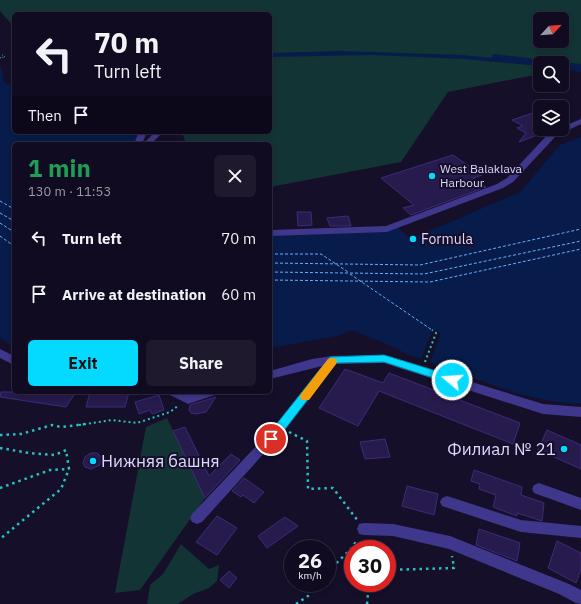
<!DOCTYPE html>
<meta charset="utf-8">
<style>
:root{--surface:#100b20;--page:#1e192d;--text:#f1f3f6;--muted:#9c9ba5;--line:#302b3e;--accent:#04d9ff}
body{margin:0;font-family:"IBM Plex Sans",sans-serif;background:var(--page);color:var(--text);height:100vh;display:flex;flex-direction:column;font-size:15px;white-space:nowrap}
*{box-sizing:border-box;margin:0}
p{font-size:13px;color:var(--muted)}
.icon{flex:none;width:22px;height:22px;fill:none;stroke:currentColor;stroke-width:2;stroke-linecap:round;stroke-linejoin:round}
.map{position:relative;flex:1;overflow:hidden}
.panel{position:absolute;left:12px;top:142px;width:260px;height:252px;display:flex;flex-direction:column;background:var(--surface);border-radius:6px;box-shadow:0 2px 6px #0003,0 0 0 1px var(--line)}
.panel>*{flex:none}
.top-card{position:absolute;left:12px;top:12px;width:260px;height:122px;border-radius:6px;box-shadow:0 2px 6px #0003,0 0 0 1px var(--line);background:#100b20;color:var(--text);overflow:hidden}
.needle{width:26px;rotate:64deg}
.controls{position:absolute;left:533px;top:12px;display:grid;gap:8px}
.controls a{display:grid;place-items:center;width:36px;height:36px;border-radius:6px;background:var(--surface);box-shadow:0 2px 6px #0003,0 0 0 1px var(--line);font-size:20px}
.speed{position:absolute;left:284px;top:540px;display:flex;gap:8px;font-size:20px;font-weight:700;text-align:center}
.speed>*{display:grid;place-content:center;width:52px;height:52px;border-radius:50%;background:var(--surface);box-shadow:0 2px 6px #0003,0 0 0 1px var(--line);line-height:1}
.speed small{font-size:10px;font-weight:400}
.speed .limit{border:6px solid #d22;background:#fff;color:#111}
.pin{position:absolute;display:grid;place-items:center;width:34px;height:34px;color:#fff;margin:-17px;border:2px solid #fff;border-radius:50%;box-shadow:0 1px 4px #0007}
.me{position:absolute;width:44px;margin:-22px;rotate:288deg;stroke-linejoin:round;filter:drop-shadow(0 0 3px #0008)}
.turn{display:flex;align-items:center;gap:14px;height:84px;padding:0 16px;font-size:18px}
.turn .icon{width:52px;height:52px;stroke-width:2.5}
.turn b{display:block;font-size:28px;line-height:34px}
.then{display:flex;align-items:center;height:38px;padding:0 16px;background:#0003;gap:8px;font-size:15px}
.round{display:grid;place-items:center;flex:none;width:42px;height:42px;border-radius:6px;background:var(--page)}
.overview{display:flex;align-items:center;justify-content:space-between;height:68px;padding:0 16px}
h1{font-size:24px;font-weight:700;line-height:30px;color:#1e9e55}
.cta{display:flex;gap:8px;margin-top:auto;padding:8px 16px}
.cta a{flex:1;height:46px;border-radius:6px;background:var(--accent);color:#111;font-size:16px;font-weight:700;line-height:46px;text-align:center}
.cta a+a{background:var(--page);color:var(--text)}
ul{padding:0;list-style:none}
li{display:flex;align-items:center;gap:12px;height:56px;padding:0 16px}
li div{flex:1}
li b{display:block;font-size:15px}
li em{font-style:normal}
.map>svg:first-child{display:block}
</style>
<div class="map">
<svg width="581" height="604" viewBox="0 0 581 604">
<rect width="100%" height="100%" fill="#150f2a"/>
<path fill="#123435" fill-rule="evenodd" d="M0,0H581V66L562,69V63H540V74L448,92L401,162L270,187V144H186L182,132H270V14H14V27L0,11ZM540,19H562V41H540Z
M167,418L205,498L140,590L115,593L146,427Z
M181,544L209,569L219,565L217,581L209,588L193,594L178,604H147L150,585L163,574Z"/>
<path fill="#071c4b" d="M340,51L462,55L492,58L493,54L581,64V72L562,69V63H540V66L464,59L372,55L270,57V53Z
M0,66L3,72L2,80L6,84L14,85V132H141L136,144H14V348L0,337Z
M581,137V404L556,402L518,394L407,354L382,342L352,330L337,336L270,348V235L397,227L411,239L520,192L560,145Z"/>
<path fill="#150f2a" d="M432,330L441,332L430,363L421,360Z"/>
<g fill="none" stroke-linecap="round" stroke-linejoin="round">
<path stroke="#66b0ff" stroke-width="1" stroke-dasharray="3 2" stroke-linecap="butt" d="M0,201L14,209
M0,213L14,221
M0,223L14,232
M0,236L14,246
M270,254H321L348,272
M270,263L420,265L581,229
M270,272L424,274L581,241
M350,274L432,330
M270,280L430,282L581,249"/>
</g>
<path fill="#271a4c" stroke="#3e2b7a" d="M533,113L540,116V134L519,142L526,133L517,128L523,126L512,120Z
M453,155L482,175L473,178L486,187L411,215L403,208L414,205L381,178Z
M297,212H311L312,225L298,226Z
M348,216L351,226H330L327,218Z
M345,369L383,383L389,373L520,423L513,444L379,391L358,426L319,408Z
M1,392H50L60,394L61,392H76L66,407L0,397Z
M90,392H129L125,407H86Z
M159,395L164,410L152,414L150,410L139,414L135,402Z
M216,397L206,412L195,414L191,413L189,410L190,405Z
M185,427L209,476L231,454L240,460L205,498L173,431Z
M547,430L581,445V469L538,450Z
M385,439L390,457L365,459L360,442Z
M91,453H97L102,458L100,465L91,469L85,467L83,463L85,457Z
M474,470L522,487L521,495L544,503L542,521L517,513V516L493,507L496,495L479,489L480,484L471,481Z
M244,478L264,492L254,503L243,495L241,497L232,491Z
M407,486L438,494L434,515L402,506Z
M217,516L237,528L217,555L196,542Z
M285,517L298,526L267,548L258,536Z
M479,529L520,543L517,561L476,545Z
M557,541L581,553V569L576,583L548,568Z
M229,571L237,578L229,588L220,580Z"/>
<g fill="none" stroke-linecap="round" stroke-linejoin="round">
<path stroke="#29c2c1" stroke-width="1" stroke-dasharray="1 1.5" stroke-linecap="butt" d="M0,58L5,57L1,54"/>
<path stroke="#29c2c1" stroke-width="2" stroke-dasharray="2 3" stroke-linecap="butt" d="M425,362L436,333L432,330
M79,425L112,420L137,423L170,412L179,405"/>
<path stroke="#29c2c1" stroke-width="2.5" stroke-dasharray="2.5 4" stroke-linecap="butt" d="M289,432L307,441L308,489L333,488L358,521
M0,435L21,434L52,425L61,427L86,424
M0,448L29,453L55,455L66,450L69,469L61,489L0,539
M0,488L50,470L69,469
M387,570L454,568L452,556
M327,572L350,550L358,539
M296,604L308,596L318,583
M367,604L369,583"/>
<path fill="#3f378c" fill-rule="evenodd" d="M581,119V124L556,136L513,182L503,188L387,232L270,236V230L386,226L497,184L507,178L550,132L562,129V127Z
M139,132H147L142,144H134Z
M155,132H163L151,144H143Z
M0,349L14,356V365L0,358Z
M384,355L543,404L581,407V417L543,414L384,363L336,364L285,430L202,522L197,524L192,522L190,518L192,514L277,424L322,366L270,379V371L312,359L333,356Z
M168,392H184L189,394L196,392H217L215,395L188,404L170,395Z
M539,483L581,498V510L534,493L532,489L534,485Z
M447,496L521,520L581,526V538L521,532L442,506L440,502L442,498Z
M364,523L393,524L450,536L569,584L581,590V604L576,603L559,594L449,549L393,536L364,535L359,534L357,529L359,524Z"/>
</g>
<path fill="#04d9ff" stroke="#038da6" d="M384,355L456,377L457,380L456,383L452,384L384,362L336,363L275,442L271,443L267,442L265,439L267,436L330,357Z"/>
<path fill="#f59e0b" d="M332,358L336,359L337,361L336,364L309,400H301L300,397L301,394L328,359Z"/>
<g fill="#04d9ff" stroke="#150f2a" stroke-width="1.5">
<circle cx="432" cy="176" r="4"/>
<circle cx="413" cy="239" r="4"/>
<circle cx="564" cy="449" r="4"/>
<circle cx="93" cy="461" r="4"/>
</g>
<g text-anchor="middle" stroke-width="4" stroke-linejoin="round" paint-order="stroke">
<g font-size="12" fill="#dfd8ff" stroke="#150f2a" text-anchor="start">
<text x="440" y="173">West Balaklava<tspan x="440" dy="14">Harbour</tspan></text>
</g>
<g font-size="14" fill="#dfd8ff" stroke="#150f2a" text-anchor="start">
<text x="421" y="244">Formula</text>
</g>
<g font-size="17" fill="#dfd8ff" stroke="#150f2a" text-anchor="end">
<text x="556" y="455">Филиал № 21</text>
<text x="101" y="467" text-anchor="start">Нижняя башня</text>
</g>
</g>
</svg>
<div class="controls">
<a><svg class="needle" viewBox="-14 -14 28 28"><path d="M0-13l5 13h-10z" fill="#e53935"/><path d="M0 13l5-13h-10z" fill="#9c9ba5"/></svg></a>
<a><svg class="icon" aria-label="search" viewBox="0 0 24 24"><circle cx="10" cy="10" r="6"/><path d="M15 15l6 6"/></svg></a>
<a><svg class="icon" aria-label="layers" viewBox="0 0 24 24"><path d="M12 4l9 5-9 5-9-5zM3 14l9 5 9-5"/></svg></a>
</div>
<div class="speed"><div>26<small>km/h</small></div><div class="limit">30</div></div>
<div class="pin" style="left:271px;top:439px;background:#d93025"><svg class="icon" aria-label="arrive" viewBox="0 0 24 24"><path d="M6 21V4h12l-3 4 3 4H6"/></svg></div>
<svg class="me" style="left:452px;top:380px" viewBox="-20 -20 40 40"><circle r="17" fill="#04d9ff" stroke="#fff" stroke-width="3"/><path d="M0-11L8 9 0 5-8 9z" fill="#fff"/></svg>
<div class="top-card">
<div class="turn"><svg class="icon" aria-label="left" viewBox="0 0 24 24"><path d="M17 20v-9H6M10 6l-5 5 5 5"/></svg><div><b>70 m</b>Turn left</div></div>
<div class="then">Then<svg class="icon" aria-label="arrive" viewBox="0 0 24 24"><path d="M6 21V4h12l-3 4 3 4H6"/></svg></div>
</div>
<section class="panel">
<div class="overview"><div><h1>1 min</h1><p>130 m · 11:53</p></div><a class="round"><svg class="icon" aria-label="close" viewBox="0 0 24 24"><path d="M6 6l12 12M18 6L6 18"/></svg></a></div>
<ul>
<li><svg class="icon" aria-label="left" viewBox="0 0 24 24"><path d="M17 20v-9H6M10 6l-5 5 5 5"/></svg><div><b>Turn left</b></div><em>70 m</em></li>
<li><svg class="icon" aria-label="arrive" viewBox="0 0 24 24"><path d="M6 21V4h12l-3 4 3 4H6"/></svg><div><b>Arrive at destination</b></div><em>60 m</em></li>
</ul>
<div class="cta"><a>Exit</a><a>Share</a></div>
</section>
</div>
